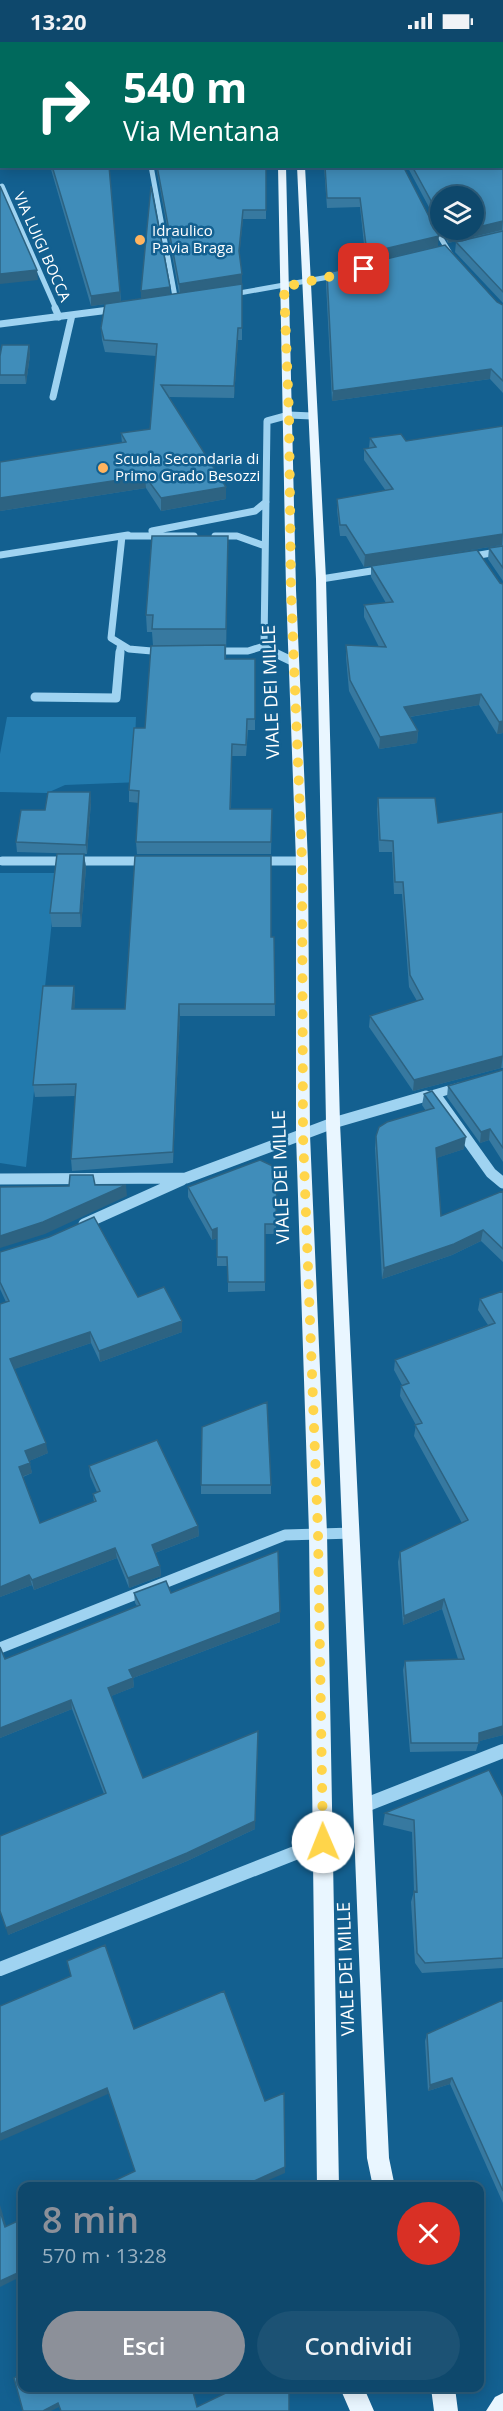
<!DOCTYPE html>
<html lang="it">
<meta charset="utf-8">
<style>
:root{--surface:#0e486c;--page:#1c5274;--text:#f1f3f6;--muted:#9bb2c2;--line:#2e607f;--accent:#8c9099}
body{margin:0;font-family:"Open Sans",sans-serif;background:var(--page);color:var(--text);height:100vh;display:flex;flex-direction:column;font-size:22px;white-space:nowrap}
*{box-sizing:border-box;margin:0}
p{font-size:20px;color:var(--muted)}
.icon{flex:none;width:33px;height:33px;fill:none;stroke:currentColor;stroke-width:2;stroke-linecap:round;stroke-linejoin:round}
.map{position:relative;flex:1;overflow:hidden}
.side{position:absolute;left:18px;top:2140px;width:466px;height:210px;display:flex;flex-direction:column;background:var(--surface);border-radius:12px;box-shadow:0 3px 15px #0003,0 0 0 2px var(--line)}
.side>*{flex:none}
.guide{position:absolute;left:0px;top:0px;width:504px;height:126px;box-shadow:0 3px 15px #0003,0 0 0 2px var(--line);background:#00695c;color:#fff;overflow:hidden}
.tools{position:absolute;left:430px;top:144px;display:grid;gap:12px}
.tools a{display:grid;place-items:center;width:54px;height:54px;border-radius:50%;background:var(--surface);box-shadow:0 3px 15px #0003,0 0 0 2px var(--line);font-size:30px}
.pin{position:absolute;display:grid;place-items:center;width:51px;height:51px;color:#fff;margin:-26px;border-radius:12px;box-shadow:0 3px 9px #0006}
.me{position:absolute;width:66px;margin:-33px;rotate:359deg;stroke-linejoin:round;filter:drop-shadow(0 0 4px #0008)}
.turn{display:flex;align-items:center;gap:21px;height:126px;padding:0 24px;font-size:27px}
.turn .icon{width:78px;height:78px;stroke-width:2.5}
.turn b{display:block;font-size:42px;line-height:51px}
.round{display:grid;place-items:center;flex:none;width:63px;height:63px;border-radius:32px;background:var(--page)}
.overview{display:flex;align-items:center;justify-content:space-between;height:102px;padding:0 24px}
h1{font-size:36px;font-weight:600;line-height:45px;color:var(--accent)}
.button{display:flex;gap:12px;margin-top:auto;padding:12px 24px}
.button a{flex:1;height:69px;border-radius:36px;background:var(--accent);color:#fff;font-size:24px;font-weight:600;line-height:69px;text-align:center}
.button a+a{background:var(--page);color:var(--text)}
.status{display:flex;justify-content:space-between;align-items:center;height:42px;padding:0 30px;background:var(--surface);direction:ltr}
.status svg{height:16px;fill:currentColor}
.map>svg:first-child{display:block}
</style>
<div class="status"><b>13:20</b><svg viewBox="0 0 49 12"><path d="M0 12V9h3v3zM5 12V6h3v6zM10 12V3h3v9zM15 12V0h3v12zM26 1h20v11H26zM47 4h2v5h-2z"/></svg></div>
<div class="map">
<svg width="503" height="2369" viewBox="0 0 503 2369">
<rect width="100%" height="100%" fill="#136090"/>
<path fill="#227aad" d="M7,675H136L135,698L141,740L65,743L47,751L0,750V712Z
M0,831H57L26,1125L0,1121Z"/>
<g fill="none" stroke-linecap="round" stroke-linejoin="round">
<path stroke="#9fd3f1" stroke-width="5" d="M151,124L176,260
M2,144L56,267
M433,183L451,213
M228,253L340,233
M114,267H117"/>
<path stroke="#9fd3f1" stroke-width="7" d="M55,266L59,275
M0,282L117,267
M53,355L72,273
M152,489L255,469L266,460
M215,494H237L265,504
M0,513L128,493
M468,515L503,509
M321,537L384,527
M211,609H248L264,604
M163,610L129,607L111,596L122,494H194
M120,612V606
M275,612L264,604L267,379L289,373L312,374"/>
<path stroke="#9fd3f1" stroke-width="9" d="M273,610L294,620
M35,655L116,656L120,610
M2,819H148
M257,819H302
M435,1053L437,1056
M421,1056L459,1045"/>
<path stroke="#9fd3f1" stroke-width="11" d="M436,1054L491,1131L503,1141
M0,1137L186,1136L333,1081L426,1054
M84,1182L182,1138
M0,1606L285,1493L353,1491"/>
<path stroke="#9fd3f1" stroke-width="14" d="M363,1764L503,1709
M0,1927L323,1800"/>
<path fill="#e9f6ff" fill-rule="evenodd" d="M276,0H282V2H276Z
M293,0H299V2H293Z
M278,124H286L296,548L308,819L310,1093L327,1491L339,2145H317L309,1491L296,1093V819L286,548Z
M297,124H305L326,537L340,1081L389,2116L395,2145H373L367,2116L326,1081L316,537Z
M340,2346H364L374,2369H350Z
M431,2346H455L458,2369H434Z
M503,2351V2369H486L495,2355Z"/>
</g>
<path fill="#3779a0" fill-rule="evenodd" d="M503,0V261L455,210L456,200L503,189L448,201L407,124H502ZM441,154L474,188H441Z
M2,15V88H0V18Z
M50,124H109L121,259L141,257V249L170,245V253L179,251L156,124H266V177H243L239,213L242,232V298H238L234,356L169,355L226,445V457L161,469L146,446L0,469V420L122,401L121,391L150,387L156,314L105,310L102,298L101,286L105,262L91,264Z
M324,124H403L438,204L366,221L360,165L327,166Z
M327,231L497,260L503,263V351L490,337L332,359L326,241Z
M29,303L30,313L26,342H0V314Z
M503,384V539L488,517L489,506L502,503L364,525L346,494H340L337,468V457L386,449L364,418V407L369,406L370,396L406,399Z
M228,494L226,617H255V688H248L246,714H232L231,767H272L271,812H137L136,800L139,761L129,760V748L145,686L153,604L152,590H147L146,573Z
M371,524L500,541L503,691L497,692L479,663L410,675L418,689L417,701L379,707L349,649L346,615V603L379,605L364,575V563L386,561L371,535Z
M90,750L91,760L87,812L17,810L16,800Z
M378,756L438,781L503,770V1026H501L413,1049L369,985L370,974L417,959L409,945L402,852H394L392,810H379L377,767Z
M84,812L86,826L81,885H52L50,871Z
M271,895H274L275,974H180L173,1121L72,1129L71,1117L75,1054L35,1055L33,1043L74,944L75,956L74,967H125Z
M503,1028V1120L489,1098L480,1101L447,1055L448,1044Z
M424,1052L464,1107L436,1116L441,1174L503,1149V1220L481,1199L452,1213L382,1237L375,1106L376,1094L426,1069L422,1063Z
M277,1126L276,1192H265V1249L228,1250V1224H217V1196L212,1198L188,1155V1145Z
M0,1210L138,1255L182,1279V1290L100,1320L91,1301L14,1327L48,1411L29,1419L32,1431L23,1435L40,1481L94,1460L93,1452L97,1450L90,1434L89,1424L198,1484L199,1494L155,1511L160,1524L161,1534L129,1546L117,1516L34,1548L32,1543L0,1555L6,1260L0,1247Z
M503,1249V1693L479,1699L476,1709L410,1710L403,1628L405,1619L458,1617L442,1567L403,1583L398,1520L400,1510L462,1481L414,1394L416,1383L400,1354L401,1344L402,1343L394,1328L395,1318L488,1283L478,1268L480,1257Z
M201,1443H271V1452H201Z
M134,1551H171L280,1570V1580L133,1636L134,1645L111,1654L143,1736L255,1787L187,1819L8,1893L104,1752L72,1667L0,1696V1605L5,1617L137,1564L135,1561Z
M503,1755V1926L422,1931L415,1921L411,1860L414,1849L412,1790L383,1783L385,1771Z
M503,1958V2161L450,2042L428,2049L425,1999L427,1992Z"/>
<path fill="#2d6382" d="M243,168V177L239,219V209Z
M503,179L502,188L448,201L449,192L466,188H474V186Z
M439,194L438,204L366,221L367,211Z
M37,228L38,238L0,242V232Z
M242,232V242L180,253L179,242Z
M170,245V254L141,258V249Z
M120,250L121,260L91,264V254Z
M238,286V298L234,356V344Z
M29,303L30,313L26,342L25,333Z
M491,327L490,337L332,359L333,349Z
M145,434L146,446L0,469V456Z
M226,445V457L161,469V456Z
M503,492L502,503L364,525L365,513Z
M228,494V511L226,604V587Z
M481,652L479,663L403,676L404,665Z
M503,679V691L497,692L499,680Z
M418,689L417,701L379,707L380,695Z
M90,750L91,760L87,812L86,803Z
M84,812L86,826L81,885L80,871Z
M74,944L75,956L74,979L72,967Z
M179,962L180,974L173,1121V1110Z
M503,1014L501,1026L413,1049L414,1038Z
M490,1087L489,1098L480,1101L481,1090Z
M466,1095L464,1107L434,1117L436,1106Z
M126,1143L127,1154L45,1192L0,1206V1194Z
M217,1186V1196L212,1198V1188Z
M483,1188L481,1199L452,1213L382,1237L384,1226Z
M182,1279V1290L100,1320L99,1309Z
M90,1290L91,1301L12,1328L10,1317Z
M46,1401L48,1411L27,1420L25,1409Z
M30,1421L32,1431L21,1435L19,1425Z
M198,1484L199,1494L152,1512V1503Z
M115,1506L117,1516L34,1548L32,1538Z
M160,1524L161,1534L129,1546L128,1536Z
M29,1533L32,1543L0,1555V1545Z
M444,1557L442,1567L403,1583L404,1574Z
M280,1570V1580L133,1636L134,1645L109,1655L108,1646L129,1628Z
M71,1658L72,1667L0,1696V1686Z
M503,1684V1693L476,1700L479,1691Z
M258,1689L255,1787L187,1819L8,1893L6,1886Z
M452,2036L450,2042L428,2049L430,2043Z
M107,2046L108,2052L0,2099V2092Z
M285,2125V2131L253,2145H241Z
M0,2163L8,2190L5,2185L0,2169Z
M22,2229V2234L0,2245V2239Z
M58,2361L61,2364L51,2369H43Z"/>
<path fill="#408dba" stroke="#2d6382" stroke-width="1.5" d="M8,0H266V2H7Z
M316,0H503V179L474,186V154H441V177L412,124H502V2H316Z
M2,15V79H0V18Z
M52,124H109L120,250L91,254Z
M157,124H266V168H243L239,209L242,232L179,242Z
M325,124H403L439,194L367,211L360,156H327Z
M0,144L37,228L0,232Z
M151,144L170,245L141,249Z
M447,188H466L449,192Z
M503,189V250L456,200Z
M445,203L497,260L503,263V339L491,327L333,349L327,231Z
M242,242V286H238L234,344L161,343L226,445L161,456L145,434L0,456V420L126,400L121,391L150,387L157,302L104,298L101,286L105,262Z
M2,303H29L25,333H0V314Z
M503,384V492L365,513L346,483H340L337,457L393,447L364,407L376,405L370,396L401,392L406,399Z
M152,494H228L226,587H152L153,573H146Z
M503,504V526L489,506Z
M477,508L500,541L503,542V679L499,680L481,652L404,665L418,689L380,695L350,638L346,603L386,605L364,563L393,560L371,524Z
M225,603V617H255V677H247L246,703L232,702L230,767H272L271,800H136L139,749L129,748L134,686H145L151,604Z
M48,750H90L86,803L16,800L21,768H45Z
M378,756H435L438,781L503,770V1014L414,1038L370,974L423,957L410,933L403,840H395L393,799L380,798Z
M57,812H84L80,871H50Z
M135,814H271V895H274L275,962H179L173,1110L71,1117L76,1042L33,1043L43,944H74L72,967H125Z
M503,1028V1106L490,1087L481,1090L448,1044Z
M432,1049L466,1095L436,1106L441,1174L503,1149V1207L483,1188L454,1202L384,1226L376,1094L379,1085L387,1080L434,1066L424,1052Z
M260,1118L277,1126L276,1182H265V1240H228L227,1215H217V1186L212,1188L188,1145Z
M70,1133H93L95,1143H126L43,1180L0,1194V1145L69,1144Z
M94,1175L138,1255L164,1245L182,1279L99,1309L90,1290L10,1317L46,1401L25,1409L30,1421L19,1425L40,1481L96,1459L93,1452L100,1449L89,1424L157,1398L198,1484L152,1503L160,1524L128,1536L115,1506L32,1538L29,1533L0,1545V1262L9,1259L0,1240V1210L49,1195Z
M503,1249V1684L479,1691V1701H411L405,1619L464,1617L444,1557L404,1574L400,1510L468,1478L415,1383L422,1381L401,1344L409,1341L395,1318L495,1281L480,1257Z
M267,1360L271,1443H201L202,1385Z
M278,1509L280,1570L129,1628L133,1636L108,1646L143,1736L258,1689L255,1779L187,1811L6,1886L0,1869V1794L106,1751L71,1658L0,1686V1605L5,1617L140,1563L134,1551L166,1539L171,1551Z
M489,1728L503,1755V1916L425,1921L417,1911L414,1849L417,1850L414,1778L385,1771Z
M105,1903L134,1987L224,1949L265,2059L284,2051L285,2125L241,2145H101L135,2129L107,2046L0,2092V1964L71,1934L67,1919Z
M503,1958V2149L452,2036L430,2043L427,1992Z
M0,2169L5,2185L22,2177V2229L0,2239Z
M22,2331V2346H192L197,2365L236,2346H289V2369H61L58,2361L43,2369H23L14,2336Z"/>
<g fill="none" stroke-linecap="round" stroke-linejoin="round">
<path stroke="#ffd54a" stroke-width="10" stroke-dasharray="0 18" d="M323,1800L318,1491L303,1093L302,819L291,548L289,373L284,245L364,227"/>
</g>
<g fill="#ffb45f" stroke="#136090" stroke-width="2">
<circle cx="140" cy="198" r="6"/>
<circle cx="103" cy="426" r="6"/>
</g>
<g text-anchor="middle" stroke-width="5" stroke-linejoin="round" paint-order="stroke">
<g font-size="15" fill="#fff" stroke="#136090" text-anchor="start">
<text x="152" y="194">Idraulico<tspan x="152" dy="17">Pavia Braga</tspan></text>
<text x="115" y="422">Scuola Secondaria di<tspan x="115" dy="17">Primo Grado Besozzi</tspan></text>
</g>
<g font-size="15" fill="#fff" stroke="#136090">
<text transform="translate(42 205) rotate(66)" y="5">VIA LUIGI BOCCA</text>
</g>
<g font-size="18" fill="#fff" stroke="#136090">
<text transform="translate(271 650) rotate(-92)" y="6">VIALE DEI MILLE</text>
<text transform="translate(281 1135) rotate(-92)" y="6">VIALE DEI MILLE</text>
<text transform="translate(346 1927) rotate(-92)" y="6">VIALE DEI MILLE</text>
</g>
</g>
</svg>
<div class="tools">
<a><svg class="icon" aria-label="layers" viewBox="0 0 24 24"><path d="M12 4l9 5-9 5-9-5zM3 14l9 5 9-5"/></svg></a>
</div>
<div class="pin" style="left:364px;top:227px;background:#d93025"><svg class="icon" aria-label="arrive" viewBox="0 0 24 24"><path d="M6 21V4h12l-3 4 3 4H6"/></svg></div>
<svg class="me" style="left:323px;top:1800px" viewBox="-20 -20 40 40"><circle r="19" fill="#fff"/><path d="M0-13L10 11 0 6-10 11z" fill="#ffd54a"/></svg>
<div class="guide">
<div class="turn"><svg class="icon" aria-label="right" viewBox="0 0 24 24"><path d="M7 20v-9h11M14 6l5 5-5 5"/></svg><div><b>540 m</b>Via Mentana</div></div>
</div>
<section class="side">
<div class="overview"><div><h1>8 min</h1><p>570 m · 13:28</p></div><a class="round" style="background:#d93025;color:#fff"><svg class="icon" aria-label="close" viewBox="0 0 24 24"><path d="M6 6l12 12M18 6L6 18"/></svg></a></div>
<div class="button"><a>Esci</a><a>Condividi</a></div>
</section>
</div>
